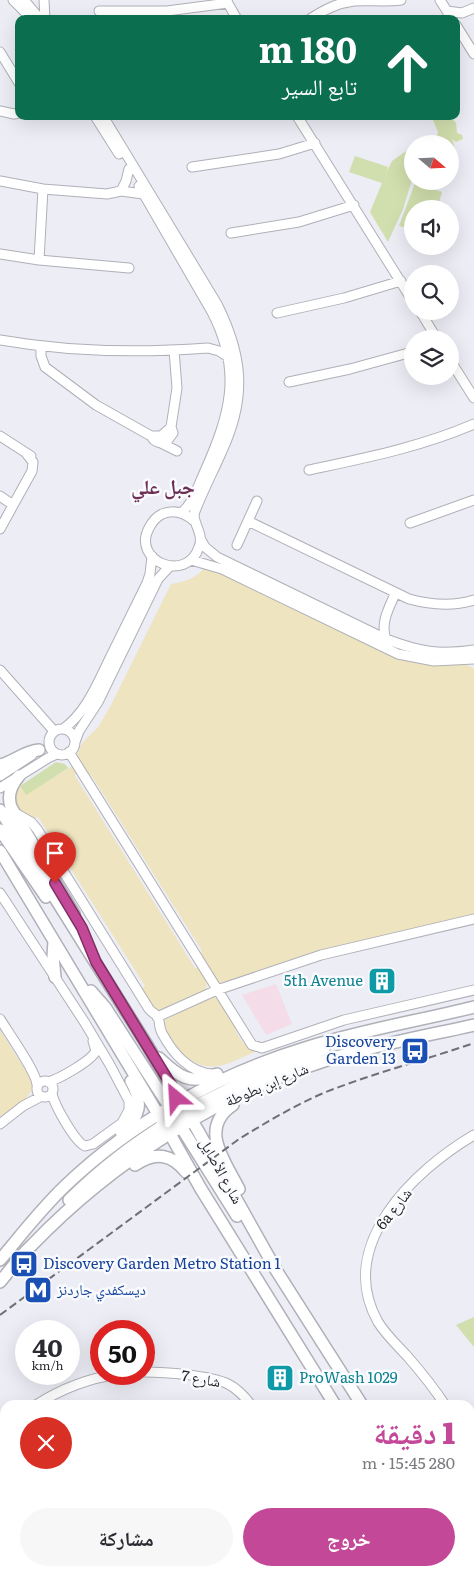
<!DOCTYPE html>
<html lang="ar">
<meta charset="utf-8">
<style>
:root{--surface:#fff;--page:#f7f7f7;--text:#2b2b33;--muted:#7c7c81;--accent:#c44898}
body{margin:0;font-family:Literata,"Noto Naskh Arabic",serif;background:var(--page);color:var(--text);direction:rtl;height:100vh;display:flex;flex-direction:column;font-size:19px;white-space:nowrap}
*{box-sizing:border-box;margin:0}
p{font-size:16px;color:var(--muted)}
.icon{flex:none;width:28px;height:28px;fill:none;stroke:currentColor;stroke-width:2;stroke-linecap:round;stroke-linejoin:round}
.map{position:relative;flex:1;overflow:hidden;direction:ltr}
.details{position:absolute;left:0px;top:1400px;width:475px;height:176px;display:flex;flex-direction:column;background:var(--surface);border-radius:15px 15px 0 0;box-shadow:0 5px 20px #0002;direction:rtl}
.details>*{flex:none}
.top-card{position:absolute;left:15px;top:15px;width:445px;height:105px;border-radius:10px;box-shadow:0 5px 20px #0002;direction:rtl;background:#0b6e4f;color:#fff;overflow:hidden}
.needle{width:32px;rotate:109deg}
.controls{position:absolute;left:404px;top:135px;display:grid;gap:10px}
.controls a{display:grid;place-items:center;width:55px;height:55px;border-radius:50%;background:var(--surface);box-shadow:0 5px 20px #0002;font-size:25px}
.speed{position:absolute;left:15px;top:1320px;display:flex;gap:10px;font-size:25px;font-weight:700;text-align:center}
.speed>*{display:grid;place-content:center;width:65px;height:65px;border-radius:50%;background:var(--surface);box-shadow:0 5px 20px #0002;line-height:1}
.speed small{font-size:12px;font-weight:400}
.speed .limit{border:8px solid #d22;background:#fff;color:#111}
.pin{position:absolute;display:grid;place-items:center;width:42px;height:42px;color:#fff;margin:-51px -21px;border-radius:50% 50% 50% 0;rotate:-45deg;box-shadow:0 0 5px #0007}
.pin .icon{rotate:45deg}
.me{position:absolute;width:55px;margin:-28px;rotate:333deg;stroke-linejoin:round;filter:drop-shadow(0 0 4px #0008)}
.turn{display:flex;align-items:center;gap:18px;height:105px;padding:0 20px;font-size:22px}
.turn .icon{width:65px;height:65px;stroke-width:2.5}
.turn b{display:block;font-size:35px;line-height:42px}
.round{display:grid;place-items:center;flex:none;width:52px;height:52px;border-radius:26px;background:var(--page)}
.head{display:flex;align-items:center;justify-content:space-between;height:85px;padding:0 20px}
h1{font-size:30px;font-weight:800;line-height:38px;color:var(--accent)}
.primary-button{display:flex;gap:10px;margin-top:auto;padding:10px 20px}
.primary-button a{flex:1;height:58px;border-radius:30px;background:var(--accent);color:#fff;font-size:20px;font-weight:800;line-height:58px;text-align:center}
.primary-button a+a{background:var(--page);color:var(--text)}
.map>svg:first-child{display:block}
</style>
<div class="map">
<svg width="474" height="1576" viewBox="0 0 474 1576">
<rect width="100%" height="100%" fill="#ecedf5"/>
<path fill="#f4dce8" d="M276,984L292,1024L266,1035L242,995Z"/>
<path fill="#d1dead" d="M431,116H450L456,123L457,133L462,135L463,139L456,142L452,139L456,151L450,169V144H415L420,138C425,145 430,143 436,139L438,132Z
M412,147V180L403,209L388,242L370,212L382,183L349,172L355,156L388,167L386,173L392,161Z
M415,183L442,192L437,209H412V229L399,226Z
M56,762L65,764L68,768L26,796L20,786Z
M474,1317V1347L456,1325Z"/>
<path fill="#eee4bf" d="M205,567L216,570L385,652C404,660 422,665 443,665C454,665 465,661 474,669V915L316,951L226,982L218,983L203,960L201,949L91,775C87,773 85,771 82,768C69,750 88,738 99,726C103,719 107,712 111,705L171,584C184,582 197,578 205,567Z
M72,766L77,772L75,776L195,968H199C203,975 210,981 205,990L161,1011L152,1008L141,989L145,986L38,817L33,819C18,813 6,802 20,786L26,795Z
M210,997H214C235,1009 231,1044 257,1051C244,1056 231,1064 217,1066C192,1070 175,1047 163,1029L165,1020Z
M0,1030L29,1076L33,1079C35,1098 14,1108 0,1119Z"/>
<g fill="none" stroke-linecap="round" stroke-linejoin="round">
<defs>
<path id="minor" d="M13,0L32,19
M24,0L40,19
M44,0L45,19
M226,0L237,19
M440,0L452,19
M99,11H167L228,3
M447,11L462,13L474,8
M310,19C324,10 337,3 354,1C369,0 385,2 401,0
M456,25L474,54
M0,52L19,83
M0,111L14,114L19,113
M95,116L119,154
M103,116L217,304C243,356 247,397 222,451C213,472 202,492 194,514C194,526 204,534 199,547C187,584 131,561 149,528C152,522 156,517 162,514C174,509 185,513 194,521
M297,116L412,300
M192,167L279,154L315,143
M0,181L43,189L107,194L121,191L143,194
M139,186L212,312C243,372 230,415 204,473C198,486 193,504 181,513
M121,191L126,181L129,169
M231,233L299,222L354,205
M0,254L39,260L129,268
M39,260L43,189
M420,311L437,339
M277,313L344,298L401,281
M0,340C68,352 139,353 208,348L219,351L228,357
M41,346V356L45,367L96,405L151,436C155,443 161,444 167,441L173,433L171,427L177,388L174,350
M450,360L474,398
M289,382L350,369L412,352
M0,436L31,456
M151,436H161L171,427
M161,443L177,451
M309,470C365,458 421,447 474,424
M0,496L13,505
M248,521L409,599C431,605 452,607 474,600
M410,523L474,500
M0,529L32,471L33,462L26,453
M201,540L205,547L217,557L386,639C420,652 438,655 474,650
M237,545L257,501
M191,560L222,569L398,654L434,661L474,659
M386,639C380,623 389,608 395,594
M0,670L54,731
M49 742a13 13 0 1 1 26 0a13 13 0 1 1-26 0Z
M63,729C87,712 98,682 111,656C123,632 135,607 147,583L150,574L152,556
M75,742L79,731L98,702L158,579L170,566
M69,752L252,1045L262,1048L344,1020L474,990
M0,776L32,755
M0,788L48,758L57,754
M15,813L31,822L37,829L149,1009C151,1012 156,1014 158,1017C160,1022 159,1028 162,1033C172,1052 189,1073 213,1074
M0,893L85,1023L110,1065L129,1101V1110L122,1123L93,1144L85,1146C75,1142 55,1106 52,1094
M157,1017L217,990L321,955L474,919
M0,1019C8,1032 37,1073 37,1085
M37 1089a8 8 0 1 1 16 0a8 8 0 1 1-16 0Z
M48,1082C59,1079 91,1061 96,1051L93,1041
M0,1124L23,1106L40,1097
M144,1372C164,1372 210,1375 228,1384C238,1389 245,1397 251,1405
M36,1405C61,1389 89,1378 119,1374
M445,1405C434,1388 421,1372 408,1357C398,1346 386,1335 378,1322C335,1246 413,1171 474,1135
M470,1435L474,1442
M5,1447V1435
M0,1452L5,1457
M209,1571L214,1576
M356,1571L360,1576
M304,1576L312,1571"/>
<path id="major" d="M0,765C14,762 24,751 39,750
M19,776C11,785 7,795 11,807L74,914
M0,810L147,1045L197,1129L276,1270L362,1405
M0,830L46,897
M0,851L170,1134L201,1189L335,1405
M54,941L53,956L55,977
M91,991L105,1007L174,1114
M159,1058C178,1076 190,1086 217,1074
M233,1105C198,1128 225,1161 239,1189
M178,1122L237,1216
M121,1132C141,1117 143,1102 131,1081
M170,1134L177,1117L195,1106L268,1070L324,1049
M135,1165C155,1151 172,1154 186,1172
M69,1200C102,1167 131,1146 170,1121
M0,1260C21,1235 41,1209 65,1186C132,1122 217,1075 305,1048C361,1030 418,1021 474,1007
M0,1282C10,1270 20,1256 32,1245C113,1161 216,1096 327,1060C375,1045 425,1036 474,1025
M427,1571L428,1576
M438,1571L440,1576
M460,1571L462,1576"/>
</defs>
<use href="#minor" stroke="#afb0b8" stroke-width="11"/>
<use href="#major" stroke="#afb0b8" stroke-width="14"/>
<use href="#minor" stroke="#fff" stroke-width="9"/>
<use href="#major" stroke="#fff" stroke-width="11"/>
<path stroke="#6f7075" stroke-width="2" stroke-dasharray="8 4" stroke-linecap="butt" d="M0,1315L239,1139C267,1122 295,1105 326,1092C374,1073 425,1060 474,1043"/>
</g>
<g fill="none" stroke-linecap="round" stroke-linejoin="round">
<defs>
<path id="route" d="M55,883L82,928L96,962L176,1093V1098"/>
</defs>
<use href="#route" stroke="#7f2f63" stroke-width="12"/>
<use href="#route" stroke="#c44898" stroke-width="9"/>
</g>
<defs>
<symbol id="building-square" viewBox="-11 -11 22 22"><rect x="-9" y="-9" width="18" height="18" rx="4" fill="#0f9aa8" stroke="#fafbfe"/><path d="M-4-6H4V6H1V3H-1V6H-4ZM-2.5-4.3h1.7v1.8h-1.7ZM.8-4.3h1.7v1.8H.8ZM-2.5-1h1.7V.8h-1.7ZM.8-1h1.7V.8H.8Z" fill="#fff"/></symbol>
<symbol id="bus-square" viewBox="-11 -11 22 22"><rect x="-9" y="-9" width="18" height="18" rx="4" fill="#1a4fb4" stroke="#fafbfe"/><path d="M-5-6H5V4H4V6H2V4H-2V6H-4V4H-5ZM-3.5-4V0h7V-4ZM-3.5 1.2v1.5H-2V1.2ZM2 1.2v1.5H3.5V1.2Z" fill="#fff"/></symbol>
<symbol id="metro-square" viewBox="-11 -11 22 22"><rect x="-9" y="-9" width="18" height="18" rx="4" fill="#1a4fb4" stroke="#fafbfe"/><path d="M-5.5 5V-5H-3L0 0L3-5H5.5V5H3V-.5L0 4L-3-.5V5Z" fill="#fff"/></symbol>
</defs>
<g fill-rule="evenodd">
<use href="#building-square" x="366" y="965" width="32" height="32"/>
<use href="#bus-square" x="399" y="1035" width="32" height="32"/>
<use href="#bus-square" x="8" y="1248" width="32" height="32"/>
<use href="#metro-square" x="22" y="1274" width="32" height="32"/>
<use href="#building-square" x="264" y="1362" width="32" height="32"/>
</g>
<g text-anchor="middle" stroke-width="5" stroke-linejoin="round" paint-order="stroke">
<g font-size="15" fill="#0d838f" stroke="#fafbfe" text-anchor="end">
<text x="363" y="986">5th Avenue</text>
<text x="299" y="1383" text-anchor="start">ProWash 1029</text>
</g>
<g font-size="15" fill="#164399" stroke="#fafbfe" text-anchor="start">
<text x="396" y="1047" text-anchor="end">Discovery<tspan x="396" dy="17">Garden 13</tspan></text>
<text x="43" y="1269">Discovery Garden Metro Station 1</text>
<text x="57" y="1295">ديسكفدي جاردنز</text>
</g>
<g font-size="15" fill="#27272a" stroke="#fafbfe">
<text transform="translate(267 1085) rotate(-23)" y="5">شارع إبن بطوطة</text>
<text transform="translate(221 1171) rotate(61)" y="5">شارع الأصايل</text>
<text transform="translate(394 1209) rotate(-52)" y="5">6a شارع</text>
<text transform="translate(201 1379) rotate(10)" y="5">شارع 7</text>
</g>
<g font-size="20" font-weight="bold" fill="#6c2f55" stroke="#fafbfe">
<text x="163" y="494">جبل علي</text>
</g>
</g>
</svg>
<div class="controls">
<a><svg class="needle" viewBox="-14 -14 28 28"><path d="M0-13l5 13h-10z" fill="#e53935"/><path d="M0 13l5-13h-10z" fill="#7c7c81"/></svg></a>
<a><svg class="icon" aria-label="sound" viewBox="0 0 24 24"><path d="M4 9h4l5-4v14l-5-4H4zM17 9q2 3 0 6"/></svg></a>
<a><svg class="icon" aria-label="search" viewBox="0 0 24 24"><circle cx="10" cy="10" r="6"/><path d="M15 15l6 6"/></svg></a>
<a><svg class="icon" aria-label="layers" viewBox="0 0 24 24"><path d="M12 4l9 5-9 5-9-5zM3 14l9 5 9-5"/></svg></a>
</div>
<div class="speed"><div>40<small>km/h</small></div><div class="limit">50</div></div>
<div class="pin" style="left:55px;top:883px;background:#d93025"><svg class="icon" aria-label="arrive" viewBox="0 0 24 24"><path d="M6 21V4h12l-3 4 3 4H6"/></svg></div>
<svg class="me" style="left:176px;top:1098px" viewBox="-20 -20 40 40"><path d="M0-17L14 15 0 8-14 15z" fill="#c44898" stroke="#fff" stroke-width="4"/></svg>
<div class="top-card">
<div class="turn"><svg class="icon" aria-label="ahead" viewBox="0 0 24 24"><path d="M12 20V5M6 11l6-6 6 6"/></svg><div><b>180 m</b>تابع السير</div></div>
</div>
<section class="details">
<div class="head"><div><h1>1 دقيقة</h1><p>280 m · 15:45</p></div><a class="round" style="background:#d93025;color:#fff"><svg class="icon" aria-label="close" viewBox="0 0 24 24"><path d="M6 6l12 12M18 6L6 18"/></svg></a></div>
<div class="primary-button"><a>خروج</a><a>مشاركة</a></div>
</section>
</div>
